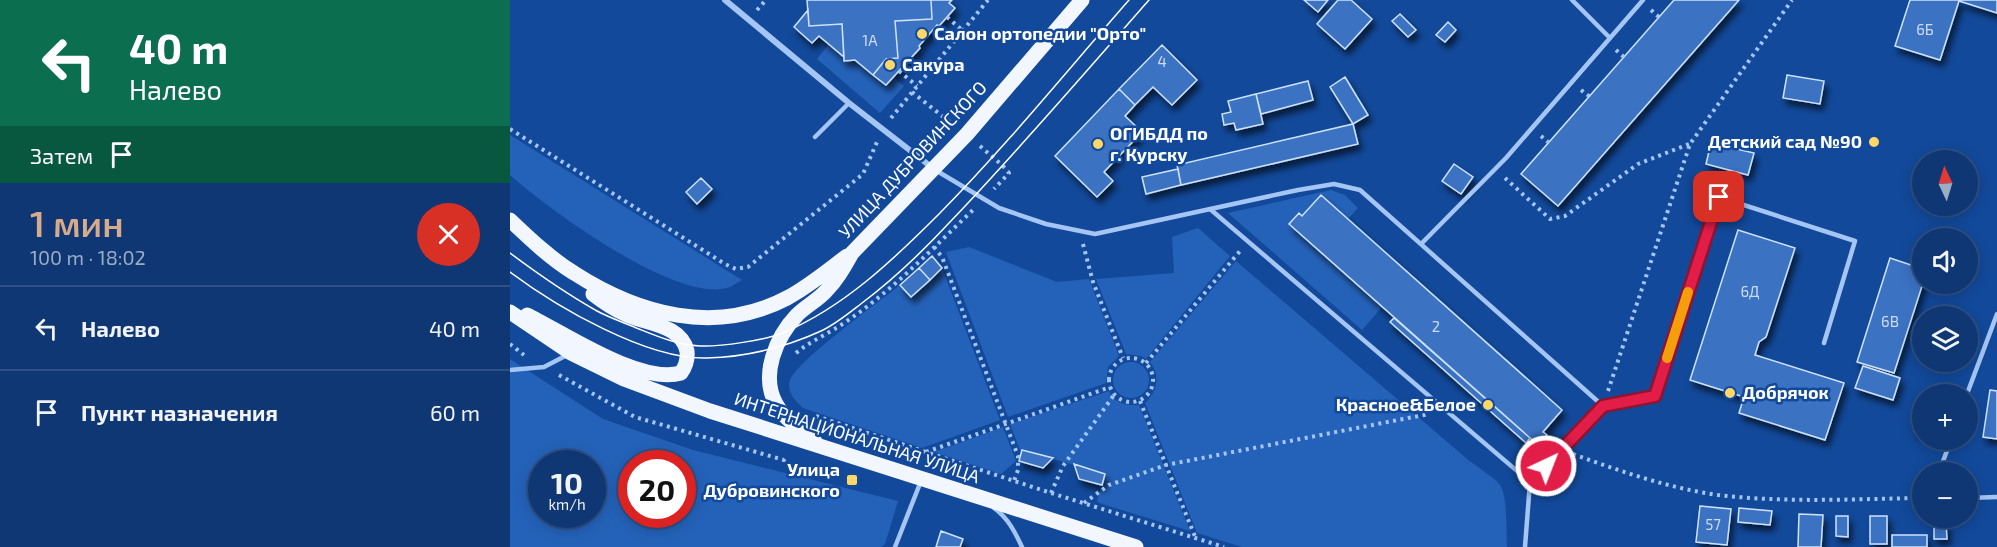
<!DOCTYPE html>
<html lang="ru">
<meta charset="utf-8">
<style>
:root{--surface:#0e3774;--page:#1c427c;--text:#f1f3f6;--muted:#9bacc5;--line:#2e5186;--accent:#d6ab8b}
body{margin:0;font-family:"Exo 2",sans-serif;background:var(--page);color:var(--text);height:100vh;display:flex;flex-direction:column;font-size:22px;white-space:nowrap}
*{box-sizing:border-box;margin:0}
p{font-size:20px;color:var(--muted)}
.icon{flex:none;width:33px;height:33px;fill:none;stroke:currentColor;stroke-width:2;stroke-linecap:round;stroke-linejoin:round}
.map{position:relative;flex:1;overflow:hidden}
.panel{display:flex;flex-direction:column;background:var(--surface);width:510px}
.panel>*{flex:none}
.hud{background:#0b6e4f;color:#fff;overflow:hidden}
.needle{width:39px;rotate:356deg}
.fabs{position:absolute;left:1402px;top:150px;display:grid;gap:12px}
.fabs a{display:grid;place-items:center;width:66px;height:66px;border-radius:50%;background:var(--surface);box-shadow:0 3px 15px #0003,0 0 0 2px var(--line);font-size:30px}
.speed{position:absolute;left:18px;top:450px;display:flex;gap:12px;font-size:30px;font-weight:700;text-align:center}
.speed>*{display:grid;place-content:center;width:78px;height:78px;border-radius:50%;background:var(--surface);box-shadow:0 3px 15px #0003,0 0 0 2px var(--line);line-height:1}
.speed small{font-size:15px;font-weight:400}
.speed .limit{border:9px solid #d22;background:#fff;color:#111}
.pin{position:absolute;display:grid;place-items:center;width:51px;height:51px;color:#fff;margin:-26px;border-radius:12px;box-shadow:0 3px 9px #0006}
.me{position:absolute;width:66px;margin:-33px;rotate:43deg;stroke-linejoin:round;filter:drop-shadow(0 0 4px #0008)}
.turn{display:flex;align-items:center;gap:21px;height:126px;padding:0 30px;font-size:27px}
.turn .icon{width:78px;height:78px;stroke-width:2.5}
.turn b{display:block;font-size:42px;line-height:51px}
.then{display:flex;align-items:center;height:57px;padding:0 30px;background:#0003;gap:12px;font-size:22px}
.round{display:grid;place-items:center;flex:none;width:63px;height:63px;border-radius:32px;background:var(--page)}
.summary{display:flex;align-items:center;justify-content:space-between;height:102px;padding:0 30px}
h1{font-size:36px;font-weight:600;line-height:45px;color:var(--accent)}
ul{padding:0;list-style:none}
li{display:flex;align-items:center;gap:18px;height:84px;padding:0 30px;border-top:2px solid var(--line)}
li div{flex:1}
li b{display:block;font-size:22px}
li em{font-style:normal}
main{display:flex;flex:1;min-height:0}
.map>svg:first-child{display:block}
</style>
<main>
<section class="panel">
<div class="hud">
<div class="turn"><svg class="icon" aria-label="left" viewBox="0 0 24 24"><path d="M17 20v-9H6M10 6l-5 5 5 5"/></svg><div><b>40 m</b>Налево</div></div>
<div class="then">Затем<svg class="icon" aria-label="arrive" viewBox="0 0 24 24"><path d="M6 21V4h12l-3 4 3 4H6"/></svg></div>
</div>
<div class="summary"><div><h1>1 мин</h1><p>100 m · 18:02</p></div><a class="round" style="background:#d93025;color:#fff"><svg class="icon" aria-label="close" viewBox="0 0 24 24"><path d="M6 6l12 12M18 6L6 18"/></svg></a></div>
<ul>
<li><svg class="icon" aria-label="left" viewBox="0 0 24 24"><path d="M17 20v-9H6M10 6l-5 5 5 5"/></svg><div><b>Налево</b></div><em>40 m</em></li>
<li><svg class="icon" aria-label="arrive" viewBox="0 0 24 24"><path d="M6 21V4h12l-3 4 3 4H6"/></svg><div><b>Пункт назначения</b></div><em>60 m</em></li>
</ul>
</section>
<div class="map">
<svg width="1487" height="547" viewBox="0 0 1487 547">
<defs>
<filter id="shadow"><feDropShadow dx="3.5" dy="6" stdDeviation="3" flood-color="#0009"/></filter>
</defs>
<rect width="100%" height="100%" fill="#12499a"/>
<path fill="#2462b9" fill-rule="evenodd" d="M319,44L334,57V61L345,60L376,85L383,77L394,86L370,113L307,59Z
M0,135L232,280C228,282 224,285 220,287C169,306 37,208 0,175Z
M821,190L835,195L848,208L838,219L792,216L789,213L779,225L872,307L852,330L718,213Z
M688,228L720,256L636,359L631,356L616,354L586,279L664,273L662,237Z
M459,247L547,282L579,279L609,356L598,367L596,383L498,417L436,252Z
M726,261L956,458C966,467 982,475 990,485C998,497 996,532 997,547H732L687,533L635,403C647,392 651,376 640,362Z
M432,268L490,420L412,448L293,408C285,400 276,392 280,380C288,360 369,302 390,285L401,297Z
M0,359L93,419L183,450L388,501L375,544L371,547H0ZM32,464H82V514H32ZM122,464H172V514H122Z
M603 380a18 18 0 1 1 36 0a18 18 0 1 1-36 0Z
M599,391C605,403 615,406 629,405L680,531L589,503L587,501L595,474L512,450L511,453L500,424Z
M493,427L506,461L491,474L424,452Z"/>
<path fill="#3a72c2" stroke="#cde2fe" stroke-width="1.5" filter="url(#shadow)" d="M297,0H421L422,19L385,21L388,58L376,59L363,75L345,60L334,61L332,24L299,26Z
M421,0H442L439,3L445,8L429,26L427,25L409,46L410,48L376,85L363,75L376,59L388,58L385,21L422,19Z
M794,0H818L808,12Z
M828,0H841L862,19L835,49L807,24Z
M1164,0H1229L1048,206L1011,174Z
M1400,0H1487V13L1449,1L1430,60L1385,46Z
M298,10L299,26L332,24L334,57L309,36L302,43L284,27Z
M890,14L906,30L898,37L882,21Z
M938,22L946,30L935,42L926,35Z
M652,45L687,80L662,105L643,87L625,105L609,89Z
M1277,75L1314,81L1310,104L1273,98Z
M835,77L858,115L843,124L820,87Z
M798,81L803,100L751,114L746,94Z
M609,89L625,105L615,116L632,132L594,172L603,181L587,197L545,156Z
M746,94L753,124L726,130L724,123L714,125L712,114L721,112L718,101Z
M843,124L848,144L671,185L667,165Z
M1201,143L1244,153L1238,175L1196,164Z
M944,164L963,177L951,194L932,181Z
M668,169L671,185L636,194L632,177Z
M191,178L202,189L187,204L176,192Z
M811,195L1052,410L1033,432L1037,435L1028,445L779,224L789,213L792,216Z
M1228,230L1285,248L1256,337L1249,342L1245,355L1334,383L1315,440L1229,413L1234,397L1180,380Z
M422,256L432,268L420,280L409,268Z
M1380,258L1413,269V283L1384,373L1347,362Z
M409,268L420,280L401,297L390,285Z
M884,318L1020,438L1016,443L880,322Z
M1353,366L1390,378L1383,400L1345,388Z
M1480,390L1487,391V439L1473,437Z
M1405,418H1413V432L1404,431Z
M512,450L543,458L533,468L509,461Z
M564,464L595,474L592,485L569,479Z
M1190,506L1221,509L1217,545L1186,542Z
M1229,508L1262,511L1260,525L1228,522Z
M1289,514L1313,515L1311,547H1288Z
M1326,516H1338V537L1326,536Z
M1360,516H1377V544H1360Z
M1424,523H1436L1437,539H1424Z
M431,531L453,539L450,547H426Z
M1382,535H1417V547H1382Z"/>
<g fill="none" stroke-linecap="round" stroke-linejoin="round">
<path stroke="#a5c6f4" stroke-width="4" stroke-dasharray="3 4.5" stroke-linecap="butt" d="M247,10L256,0
M1141,10L1149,17
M437,17L452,30
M1106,50L1114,57
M389,71L407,86
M1071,90L1079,96
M402,92L441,123
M381,118L478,0
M0,129L215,264L226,269L238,267L353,174L367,142
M1031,136L1038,142
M470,146L493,166L499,173L484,189
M995,178L1040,219L1055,216L1128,164L1179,144
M573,244L583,282L613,358
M424,247L432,257L508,456V470L504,481
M0,344L14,355
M286,353C302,340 320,333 337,321C383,290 423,248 464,209
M599 380a22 22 0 1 1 44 0a22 22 0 1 1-44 0Z
M636,363L730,251
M49,375L125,417L274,460L276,455
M1098,391L1180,144L1282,0
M630,401L686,539
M306,416L541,493L714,547
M416,452L600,387
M1063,454C1110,471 1158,488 1208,495C1276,503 1345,499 1413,498
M541,493L553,466L604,395
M574,503L599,485L656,465L919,414"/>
<path stroke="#a5c6f4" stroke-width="4.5" d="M1062,0L1100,38
M305,137L339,103
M427,171L489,208L536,224L585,234L788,190L824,184L850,190L1093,406L1020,482
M700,209L1020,482L1015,547
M912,243L996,158L1133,0
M0,370L34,367L59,354
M1457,394L1487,314
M1093,406L1145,396L1209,197L1345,241L1314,343
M1429,472L1441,440
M1458,498L1487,497
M484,508C498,518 505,532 512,547
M385,547L411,481"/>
<path stroke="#a5c6f4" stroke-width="6" d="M215,0L339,103L424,169"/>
<path stroke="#f2f7ff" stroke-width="15" d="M0,220C20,239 41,259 64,273C128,314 205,336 277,298C298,287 317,271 337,256
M0,312L61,353L114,379L200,411L626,547
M17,315C54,333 130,385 171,373C176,366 178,360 177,351C171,324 135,324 115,314C104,309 92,301 83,294
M306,443C293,431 275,420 266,404C250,375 266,337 287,315C296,306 308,300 316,291C327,280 334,267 342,253L457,134L572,0"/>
<path stroke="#fff" stroke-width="1.5" d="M0,253C28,274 57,294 87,311C100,318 115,323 129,329C149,337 168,345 190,346C208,347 258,340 275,332C335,306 383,260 429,214C496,146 556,72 619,0
M0,272C47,307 137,360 197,358C235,357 276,347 311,331C326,324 339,313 352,303C384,279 412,252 439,223C508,151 573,75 639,0"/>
</g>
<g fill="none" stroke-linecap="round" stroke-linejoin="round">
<defs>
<path id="route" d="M1036,466L1093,406L1145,396L1209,197"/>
</defs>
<use href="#route" stroke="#92132f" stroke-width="15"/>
<use href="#route" stroke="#e11d48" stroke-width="10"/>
<path stroke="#f59e0b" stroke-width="10" d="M1157,358L1178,292"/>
</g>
<g fill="#ffd868" stroke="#12499a" stroke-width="2">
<circle cx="412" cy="34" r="6"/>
<circle cx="380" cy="65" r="6"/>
<circle cx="1364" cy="142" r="6"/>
<circle cx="588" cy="144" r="6"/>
<circle cx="1220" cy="393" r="6"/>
<circle cx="978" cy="405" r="6"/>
<rect x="336" y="474" width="12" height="12" rx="3"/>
</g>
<g text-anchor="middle" stroke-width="5" stroke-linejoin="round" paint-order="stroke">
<g font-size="15" fill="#cedcf0">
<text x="1415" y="35">6Б</text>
<text x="360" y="46">1А</text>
<text x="652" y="67">4</text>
<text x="1240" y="297">6Д</text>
<text x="1380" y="327">6В</text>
<text x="926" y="332">2</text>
<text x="1203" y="530">57</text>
</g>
<g font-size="18" font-weight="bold" fill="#fff" stroke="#12499a" text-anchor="start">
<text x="424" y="40">Салон ортопедии "Орто"</text>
<text x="392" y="71">Сакура</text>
<text x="600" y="140">ОГИБДД по<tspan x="600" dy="21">г. Курску</tspan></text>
<text x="1352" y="148" text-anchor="end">Детский сад №90</text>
<text x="1232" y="399">Добрячок</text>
<text x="966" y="411" text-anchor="end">Красное&amp;Белое</text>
<text x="330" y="476" text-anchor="end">Улица<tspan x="330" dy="21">Дубровинского</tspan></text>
</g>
<g font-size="18" fill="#fff" stroke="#12499a">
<text transform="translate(403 160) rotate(-47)" y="6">УЛИЦА ДУБРОВИНСКОГО</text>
<text transform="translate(347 438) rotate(18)" y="6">ИНТЕРНАЦИОНАЛЬНАЯ УЛИЦА</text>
</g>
</g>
</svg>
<div class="fabs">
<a><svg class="needle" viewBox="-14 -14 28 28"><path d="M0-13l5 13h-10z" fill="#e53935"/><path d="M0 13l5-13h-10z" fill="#9bacc5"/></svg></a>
<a><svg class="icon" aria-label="sound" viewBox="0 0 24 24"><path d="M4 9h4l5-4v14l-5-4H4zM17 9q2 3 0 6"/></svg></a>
<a><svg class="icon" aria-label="layers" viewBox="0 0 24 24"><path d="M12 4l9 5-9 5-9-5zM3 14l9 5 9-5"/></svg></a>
<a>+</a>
<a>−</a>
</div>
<div class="speed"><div>10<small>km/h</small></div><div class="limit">20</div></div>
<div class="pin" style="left:1209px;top:197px;background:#d93025"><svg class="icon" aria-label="arrive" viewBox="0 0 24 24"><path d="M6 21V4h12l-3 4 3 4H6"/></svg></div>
<svg class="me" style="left:1036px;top:466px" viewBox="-20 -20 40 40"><circle r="17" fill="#e11d48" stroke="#fff" stroke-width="3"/><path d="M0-11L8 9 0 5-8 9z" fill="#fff"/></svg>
</div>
</main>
